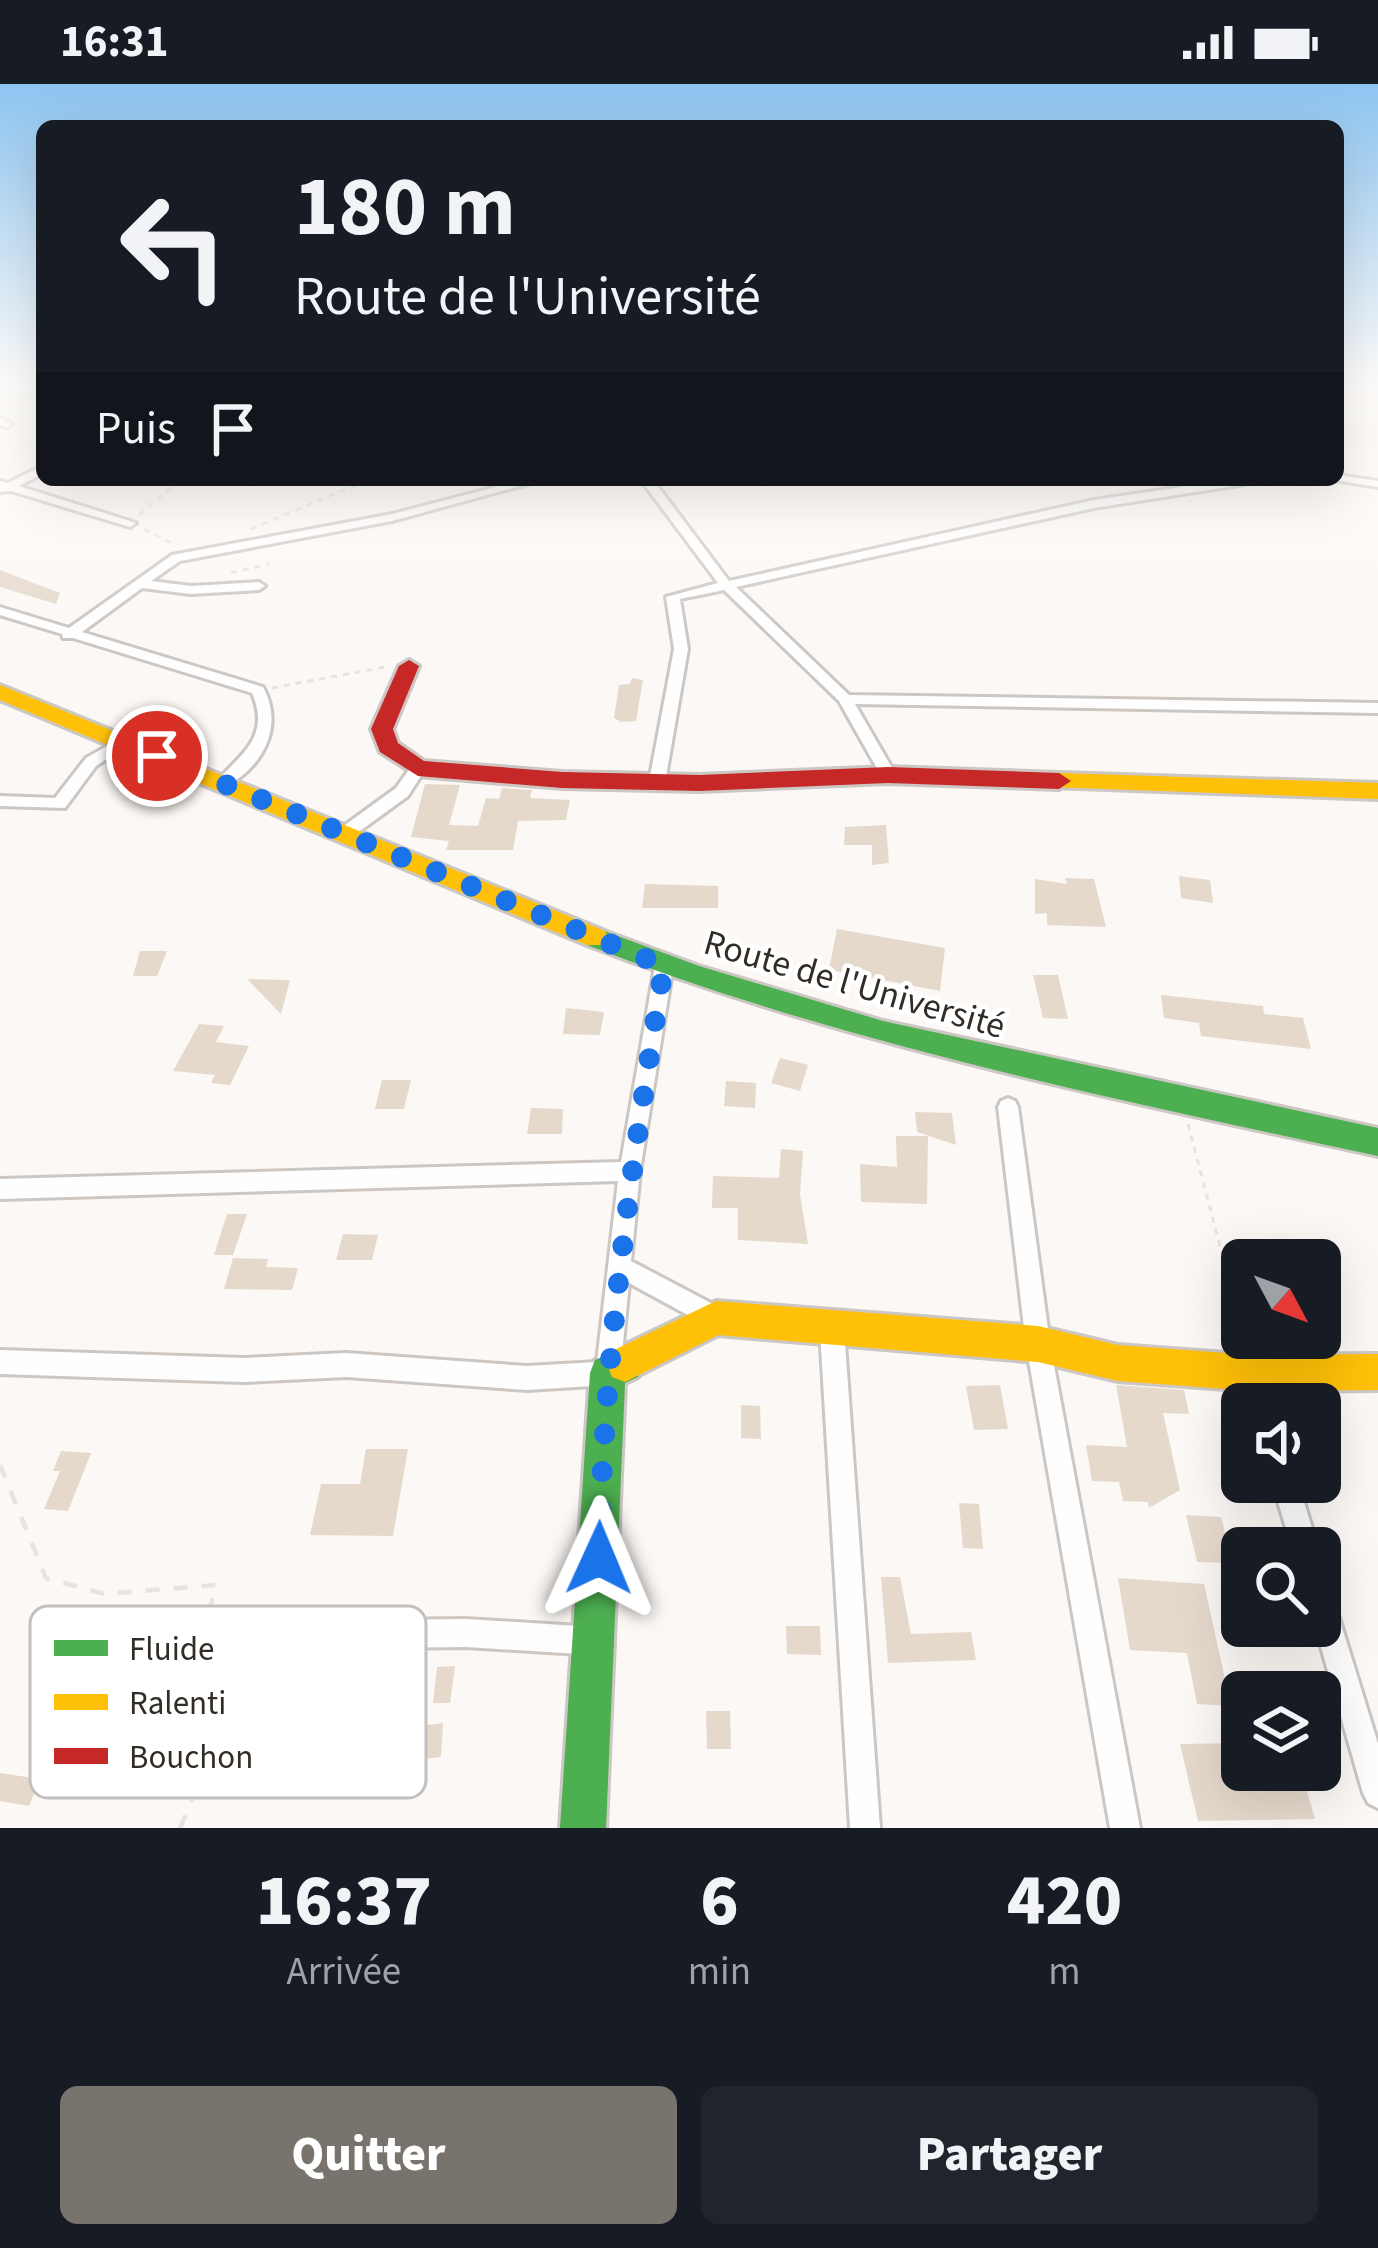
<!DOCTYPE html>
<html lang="fr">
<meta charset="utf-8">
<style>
:root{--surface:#171b24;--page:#20242c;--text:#f1f3f6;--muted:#9ea1a6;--accent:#79736e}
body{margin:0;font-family:"Source Sans 3",sans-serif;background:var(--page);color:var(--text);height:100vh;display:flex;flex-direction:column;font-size:45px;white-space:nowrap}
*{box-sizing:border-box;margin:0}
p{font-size:39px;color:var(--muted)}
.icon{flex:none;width:66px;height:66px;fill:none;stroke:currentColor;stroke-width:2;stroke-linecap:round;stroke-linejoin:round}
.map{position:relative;height:1744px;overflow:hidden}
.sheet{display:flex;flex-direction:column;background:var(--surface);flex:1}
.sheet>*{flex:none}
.guide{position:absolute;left:36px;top:36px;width:1308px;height:366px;border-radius:18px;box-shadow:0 12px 48px #0002;background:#171b24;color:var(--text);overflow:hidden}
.needle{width:78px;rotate:131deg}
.buttons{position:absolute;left:1221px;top:1155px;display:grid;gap:24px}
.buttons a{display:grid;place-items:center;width:120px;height:120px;border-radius:18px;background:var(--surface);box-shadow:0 12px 48px #0002;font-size:60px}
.pin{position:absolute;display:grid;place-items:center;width:102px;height:102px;color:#fff;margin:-51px;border:6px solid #fff;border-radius:50%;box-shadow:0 3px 12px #0007}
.me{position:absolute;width:132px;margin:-66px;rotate:1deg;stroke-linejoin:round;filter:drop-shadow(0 0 9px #0008)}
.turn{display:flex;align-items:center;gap:42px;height:252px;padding:0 60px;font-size:54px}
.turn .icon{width:156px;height:156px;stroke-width:2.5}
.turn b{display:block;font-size:84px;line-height:102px}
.then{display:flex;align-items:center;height:114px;padding:0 60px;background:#0003;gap:24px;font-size:45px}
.eta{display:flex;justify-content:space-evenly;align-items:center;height:204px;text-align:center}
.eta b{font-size:72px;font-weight:800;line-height:84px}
.primary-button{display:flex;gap:24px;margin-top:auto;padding:24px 60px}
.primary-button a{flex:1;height:138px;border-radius:18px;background:var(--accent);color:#fff;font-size:48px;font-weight:800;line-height:138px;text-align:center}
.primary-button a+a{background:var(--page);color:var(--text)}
.status{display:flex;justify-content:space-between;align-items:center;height:84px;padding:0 60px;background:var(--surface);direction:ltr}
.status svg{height:33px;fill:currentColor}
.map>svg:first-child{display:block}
</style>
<div class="status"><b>16:31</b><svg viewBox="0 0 49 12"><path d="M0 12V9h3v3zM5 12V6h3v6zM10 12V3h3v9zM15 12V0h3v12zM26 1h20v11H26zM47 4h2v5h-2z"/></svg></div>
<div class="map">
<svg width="1378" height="1744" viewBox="0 0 1378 1744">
<rect width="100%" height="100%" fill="#fcf8f5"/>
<path fill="#e5d9cc" d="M0,486L60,509L56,520L0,503Z
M632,594L643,596L636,637L621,638L614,634L619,601L630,600Z
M425,700L460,701L449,741L478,742L486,714L499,715L502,704L532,706L530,714L570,716L566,736L518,737L513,766H446L449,757L411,753Z
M886,741L889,779L872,781V761H844L845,743Z
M1179,792L1210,796L1213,819L1181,814Z
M1065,794L1094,795L1106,843L1047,841V829L1035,830V795L1067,800Z
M645,800L718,802V824H642Z
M837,845L945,864L940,907L829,886Z
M140,867H167L157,892H133Z
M1033,891H1058L1068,935L1043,934Z
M247,895L290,896L281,930Z
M1161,911L1263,922L1264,930L1303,934L1311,965L1201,952L1199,939L1164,934Z
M566,924L604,928L600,951L563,950Z
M199,940L224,942L216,958L249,962L230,1001L211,999L215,991L173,987Z
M780,974L808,981L800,1007L771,999Z
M382,996H411L404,1025H375Z
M726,997L756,999L755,1024L724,1022Z
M531,1024L563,1025L562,1050H527Z
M915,1028L952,1029L956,1061L917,1048Z
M896,1052H928L927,1120L861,1118L860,1080L897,1083Z
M781,1065L803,1067L800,1110L808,1160L738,1156V1124H712L713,1092L779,1094Z
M227,1130H247L233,1171H214Z
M343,1150L378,1151L372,1176H336Z
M233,1174L268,1175L266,1183L298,1184L292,1206L224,1205Z
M1000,1301L1008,1345L974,1346L966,1302Z
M1116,1301L1184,1306L1189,1330L1163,1329L1180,1406L1149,1424L1148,1418L1123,1417L1119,1398L1092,1397L1086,1361L1127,1363Z
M741,1321L760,1322L761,1355L741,1354Z
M366,1365H408L393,1452L310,1451L321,1400H360Z
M61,1367L91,1369L68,1427L44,1425L60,1387H53Z
M959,1419L979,1420L983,1465L963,1464Z
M1186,1431L1221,1433L1233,1479L1197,1478Z
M881,1493H900L911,1550L971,1548L976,1576L888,1579Z
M1118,1494L1204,1500L1231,1622L1197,1620L1187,1569L1130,1566Z
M786,1542H820L821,1571L787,1570Z
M455,1582L450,1619H433L437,1583Z
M706,1627H730L731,1665H707Z
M443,1639L441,1673L407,1677L409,1643Z
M1240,1659L1242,1686L1249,1690H1302L1315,1735L1198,1737L1180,1660Z
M0,1689L40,1695L29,1722L0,1717Z"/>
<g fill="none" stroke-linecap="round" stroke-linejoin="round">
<defs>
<path id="street" d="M0,303L42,304V310L0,309Z
M0,334L12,340L7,343L0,341Z
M42,382V390L19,402L136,439L130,443L11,407L0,408V397L8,399Z
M1338,391L1378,397V403L1334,396H1338Z
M523,396H542L392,437L180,477L151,497L191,502L259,498L265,502L259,506L191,510L142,504L82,548L263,603C285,644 262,684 223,704L215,699C241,670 271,653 252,609L73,554H63L62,550L0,531V523L69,544L172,471L392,430Z
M641,396H653L729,497L1094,416L1229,396H1258L1252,399L1094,424L736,503L849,611L1378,619V629L855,620L896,691L888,696L883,695L839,617L724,506L680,515L688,565L665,698L663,702H651L649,698L674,565L666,513L718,499Z
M123,653L128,655V661L96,682L65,724L0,722V712L55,714L86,674Z
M418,679L426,684L408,712L353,752H341L339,748L341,744L396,704L413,680Z
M664,875L670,877L673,882L640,1087L631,1177L724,1226L728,1234L724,1242L716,1245L708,1242L629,1199L620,1289L616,1297L608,1301L527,1306L346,1293L244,1298L0,1290V1266L244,1274L346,1269L527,1282L597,1278L618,1097L0,1115V1095L621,1078L655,882L658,877Z
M1008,1014L1015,1017L1018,1023L1050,1260L1140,1744H1110L1026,1260L998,1023L1001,1017Z
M832,1234L840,1238L844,1246L880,1744H850L820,1246L824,1238Z
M1253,1277L1261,1281L1274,1320H1250L1241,1289L1245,1281Z
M1272,1398H1298L1318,1464H1292Z
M1320,1501L1330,1504L1333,1514L1378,1660V1724L1368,1719L1363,1709L1315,1542H1320Z
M466,1535L595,1543L605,1547L609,1557L605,1567L595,1571L466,1563L292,1565L282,1561L278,1551L282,1541L292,1537Z"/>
<path id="fast" d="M596,844L699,882L883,937L1378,1044V1072C1110,1014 843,960 587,861L583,854L587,847Z
M625,1262L638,1267L643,1280L638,1293L625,1299L606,1744H560L590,1289L595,1276Z"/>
<path id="slow" d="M0,601L605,847L609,854L605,861H587L0,616Z
M1059,689L1378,699V715L1051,703L1047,697Z
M716,1217L1038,1242L1118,1261L1253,1271L1378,1270V1306L1253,1307L1118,1297L1038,1278L718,1251L625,1298L612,1293L607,1280L612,1267Z"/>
<path id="jam" d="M409,576L419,582L393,645L398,659L424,677L562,688L700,691L888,683L1059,689L1071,697L1059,705L888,699L700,707L562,704L418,692L380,668L371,645L399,582Z"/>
</defs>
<use href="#street" stroke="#ccc7c3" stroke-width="6"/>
<use href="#fast" stroke="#ccc7c3" stroke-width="6"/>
<use href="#slow" stroke="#ccc7c3" stroke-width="6"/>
<use href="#jam" stroke="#ccc7c3" stroke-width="6"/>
<path stroke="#e5e4e3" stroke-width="3" stroke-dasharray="6 6" stroke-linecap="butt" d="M139,431L180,396
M144,445L173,460
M251,445L368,396
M231,489L269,480
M272,604L385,583
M1188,1040L1237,1227"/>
<path stroke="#e5e4e3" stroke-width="4.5" stroke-dasharray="14 14" stroke-linecap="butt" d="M1236,1224L1242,1247
M0,1381L46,1494L104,1510L216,1501L210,1524L223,1545L263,1537L270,1541
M180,1744L197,1704L203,1655L276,1567"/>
<use href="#street" fill="#fffefe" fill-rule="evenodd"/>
<use href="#fast" fill="#4caf50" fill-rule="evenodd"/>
<use href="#slow" fill="#ffc107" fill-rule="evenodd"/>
<use href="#jam" fill="#c62828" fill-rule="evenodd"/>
</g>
<linearGradient id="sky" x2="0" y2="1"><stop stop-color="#8dc4f0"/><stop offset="0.55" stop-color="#fefcfa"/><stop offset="1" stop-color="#fefcfa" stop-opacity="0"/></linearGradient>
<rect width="1378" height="546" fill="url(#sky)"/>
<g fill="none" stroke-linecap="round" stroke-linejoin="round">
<path stroke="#1a73e8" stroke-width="21" stroke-dasharray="0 37.8" d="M157,672L664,882C632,1078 603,1275 599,1474"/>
</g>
<g text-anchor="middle" stroke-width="9" stroke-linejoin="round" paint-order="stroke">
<g font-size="36" fill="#322c26" stroke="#fff">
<text transform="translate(855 899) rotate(16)" y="13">Route de l'Université</text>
</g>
</g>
<rect x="30" y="1522" width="396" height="192" rx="18" fill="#fff" stroke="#c2c0be" stroke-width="3"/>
<rect x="54" y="1556" width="54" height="16" fill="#4caf50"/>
<rect x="54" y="1610" width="54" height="16" fill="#ffc107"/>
<rect x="54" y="1664" width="54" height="16" fill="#c62828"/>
<g font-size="33" fill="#322c26">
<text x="129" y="1576">Fluide</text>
<text x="129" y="1630">Ralenti</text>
<text x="129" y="1684">Bouchon</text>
</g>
</svg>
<div class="buttons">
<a><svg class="needle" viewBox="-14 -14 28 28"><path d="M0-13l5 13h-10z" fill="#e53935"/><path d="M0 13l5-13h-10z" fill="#9ea1a6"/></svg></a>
<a><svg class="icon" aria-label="sound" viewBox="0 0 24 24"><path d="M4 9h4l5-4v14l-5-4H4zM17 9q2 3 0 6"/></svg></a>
<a><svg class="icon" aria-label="search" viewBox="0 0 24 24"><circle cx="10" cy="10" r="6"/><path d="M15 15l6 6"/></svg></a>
<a><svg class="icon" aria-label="layers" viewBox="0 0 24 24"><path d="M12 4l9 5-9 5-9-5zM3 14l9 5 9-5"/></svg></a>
</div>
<div class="pin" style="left:157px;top:672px;background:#d93025"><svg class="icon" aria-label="arrive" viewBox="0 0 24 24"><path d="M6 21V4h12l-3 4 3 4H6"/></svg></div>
<svg class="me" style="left:599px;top:1474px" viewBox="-20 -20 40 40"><path d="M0-17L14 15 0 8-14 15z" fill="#1a73e8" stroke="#fff" stroke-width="4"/></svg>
<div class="guide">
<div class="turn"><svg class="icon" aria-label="left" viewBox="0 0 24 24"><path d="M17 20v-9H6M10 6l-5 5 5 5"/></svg><div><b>180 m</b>Route de l'Université</div></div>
<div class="then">Puis<svg class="icon" aria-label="arrive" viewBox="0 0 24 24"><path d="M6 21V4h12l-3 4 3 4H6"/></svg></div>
</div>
</div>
<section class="sheet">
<div class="eta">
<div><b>16:37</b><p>Arrivée</p></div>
<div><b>6</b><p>min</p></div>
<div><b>420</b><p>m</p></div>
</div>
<div class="primary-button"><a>Quitter</a><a>Partager</a></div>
</section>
